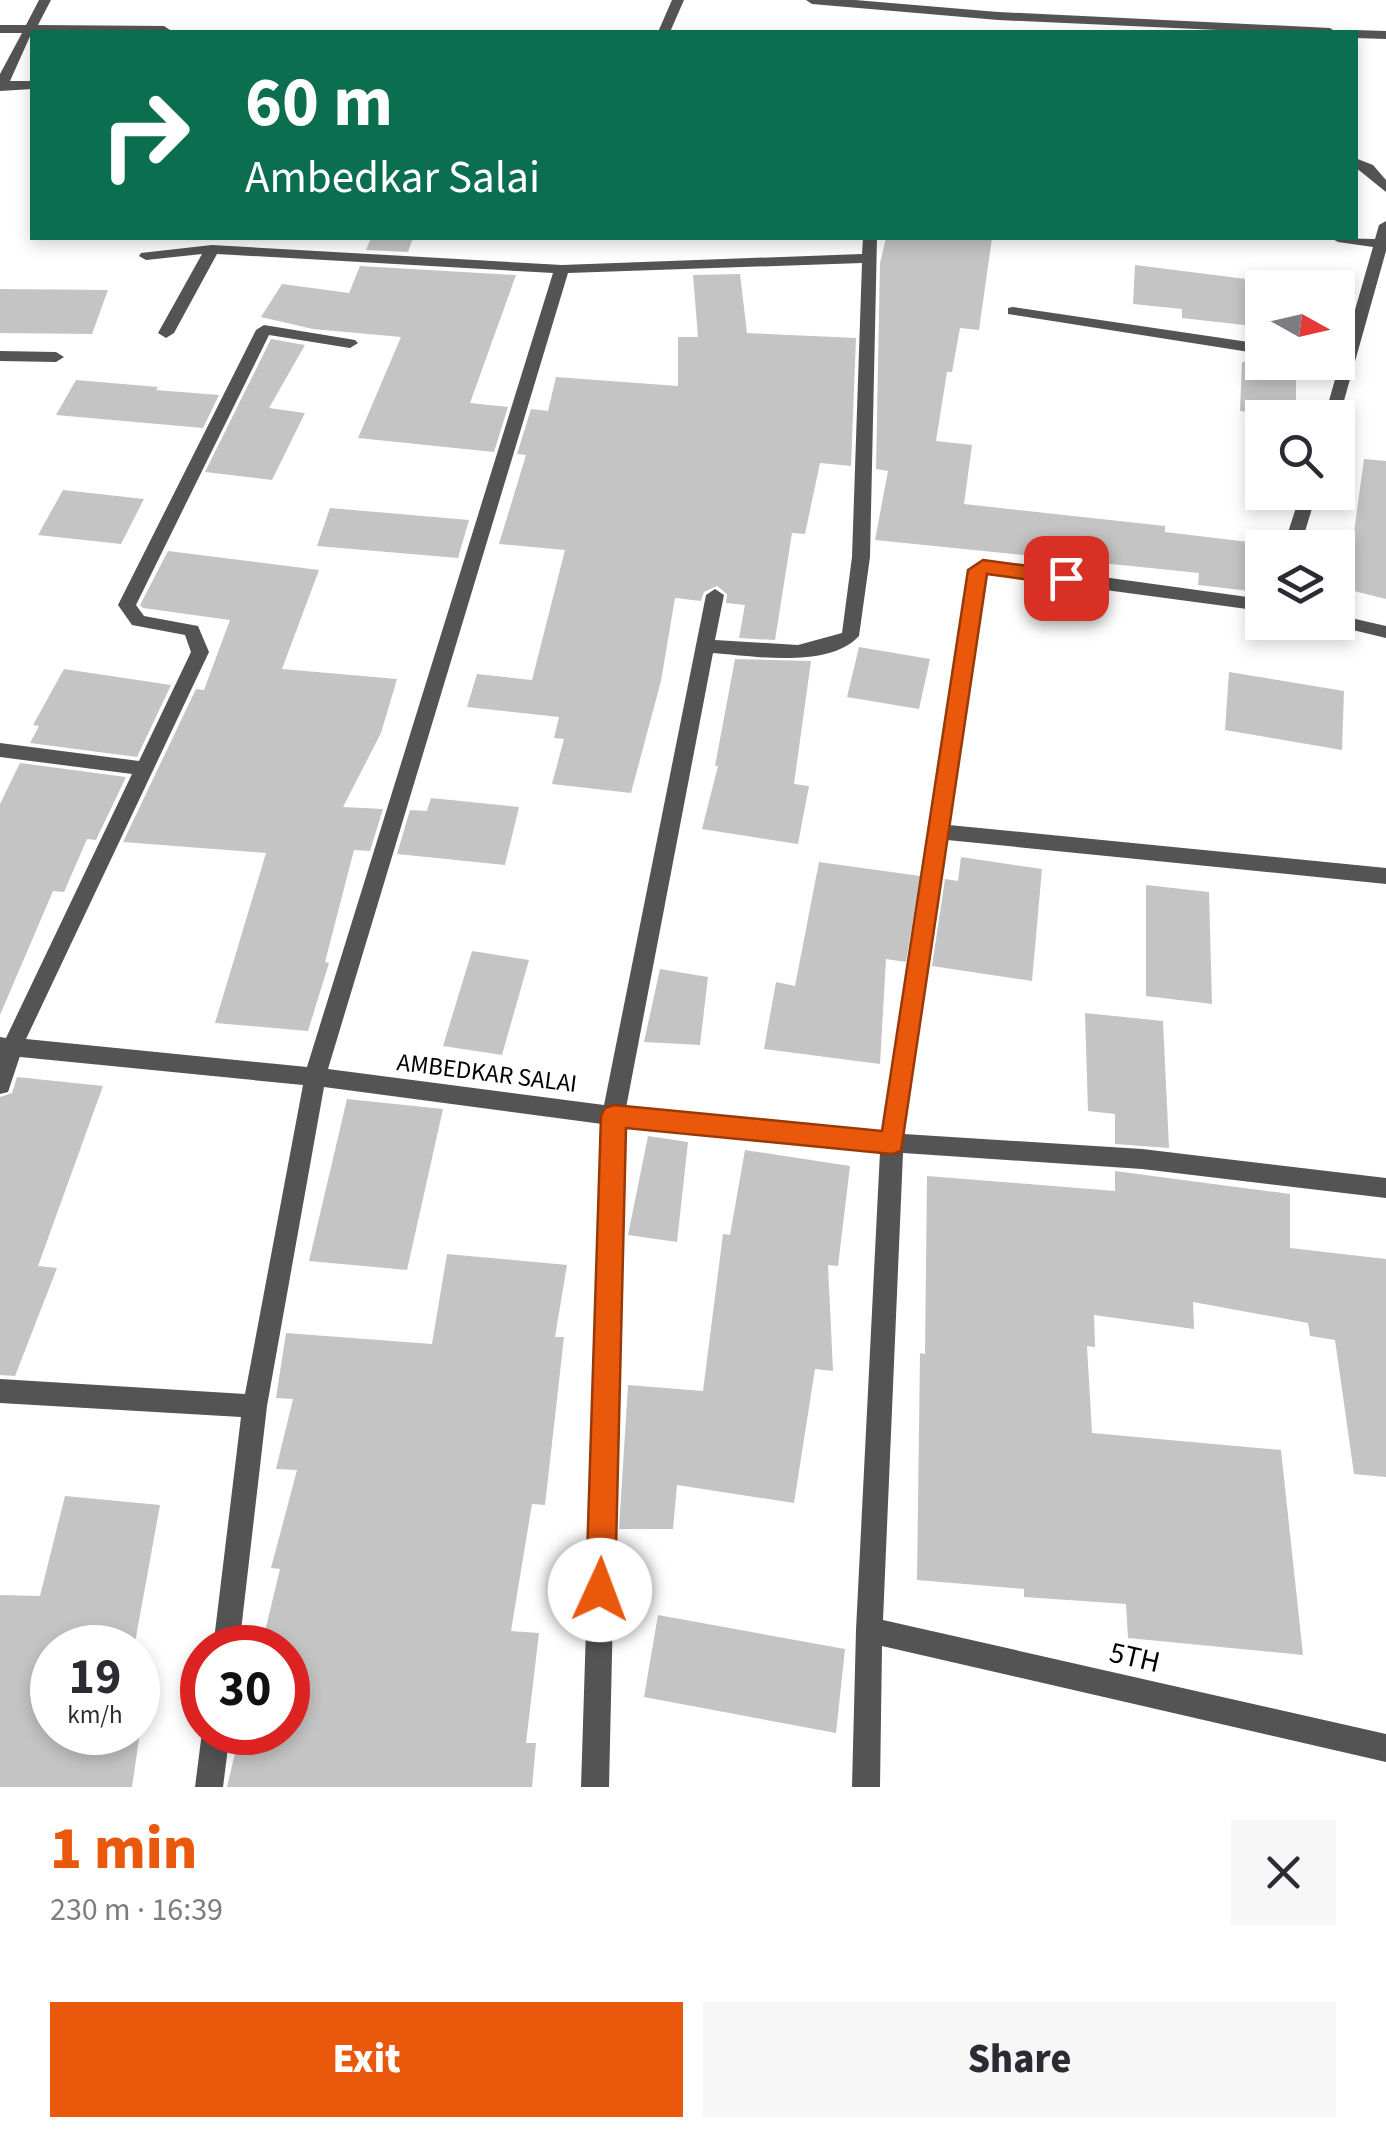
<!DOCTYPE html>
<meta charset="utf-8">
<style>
:root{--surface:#fff;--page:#f7f7f7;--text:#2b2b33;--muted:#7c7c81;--accent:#ea580c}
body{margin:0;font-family:"Source Sans 3",sans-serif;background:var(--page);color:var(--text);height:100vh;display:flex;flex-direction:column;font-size:38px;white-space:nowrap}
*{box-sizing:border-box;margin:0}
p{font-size:32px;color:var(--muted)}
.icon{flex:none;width:55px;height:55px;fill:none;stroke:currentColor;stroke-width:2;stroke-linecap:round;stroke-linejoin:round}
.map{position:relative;height:1787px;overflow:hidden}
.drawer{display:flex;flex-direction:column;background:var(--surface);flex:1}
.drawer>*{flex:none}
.hud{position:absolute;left:30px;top:30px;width:1328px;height:210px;border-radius:0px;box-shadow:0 5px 15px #0003;background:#0b6e4f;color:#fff;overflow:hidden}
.needle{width:65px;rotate:98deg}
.buttons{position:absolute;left:1245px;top:270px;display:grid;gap:20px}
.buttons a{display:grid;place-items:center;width:110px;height:110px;border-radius:0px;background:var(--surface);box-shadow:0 5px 15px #0003;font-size:50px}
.speed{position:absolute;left:30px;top:1625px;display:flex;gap:20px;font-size:50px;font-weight:700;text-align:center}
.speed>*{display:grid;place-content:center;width:130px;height:130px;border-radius:50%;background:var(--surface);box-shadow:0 5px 15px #0003;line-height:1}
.speed small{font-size:25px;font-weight:400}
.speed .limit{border:15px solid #d22;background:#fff;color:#111}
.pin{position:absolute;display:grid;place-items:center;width:85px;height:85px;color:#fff;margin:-42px;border-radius:20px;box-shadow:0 5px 15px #0006}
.me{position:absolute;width:110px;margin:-55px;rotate:2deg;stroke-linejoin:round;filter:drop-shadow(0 0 8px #0008)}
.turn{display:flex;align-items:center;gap:35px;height:210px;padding:0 50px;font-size:45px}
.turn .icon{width:130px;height:130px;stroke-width:2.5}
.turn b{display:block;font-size:70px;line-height:85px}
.round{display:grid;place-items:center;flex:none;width:105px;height:105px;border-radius:0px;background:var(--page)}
.overview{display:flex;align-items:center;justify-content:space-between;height:170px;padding:0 50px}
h1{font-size:60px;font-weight:800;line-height:75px;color:var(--accent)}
.cta{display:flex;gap:20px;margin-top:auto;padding:20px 50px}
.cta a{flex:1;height:115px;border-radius:0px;background:var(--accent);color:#fff;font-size:40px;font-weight:800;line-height:115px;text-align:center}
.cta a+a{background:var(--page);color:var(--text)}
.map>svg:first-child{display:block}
</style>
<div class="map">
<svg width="1386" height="1787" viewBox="0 0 1386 1787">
<rect width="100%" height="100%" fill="#fff"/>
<path fill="#c4c4c4" d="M371,238H413L408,252L366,250Z
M886,238H992L979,330L960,328L952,372H947L936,441L972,445L964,504L1165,526V532L1257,543L1258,592L1198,585L1199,573L875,540L888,471L876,469L880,263Z
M1135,265L1262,281V327L1182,318V309L1133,304Z
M360,266L516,275L470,403L508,407L494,452L358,438L401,337L313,329L261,317L282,284L349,293Z
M740,274L747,333L856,338L851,466L820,463L805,534L792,533L775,640L739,638L745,605L726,603L727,594L717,586L704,592L701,601L675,598L661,681L631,793L552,784L564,739L554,738L559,717L467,707L477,674L532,680L565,550L499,544L526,455L517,454L531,409L548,411L556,377L678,386V337H698L693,275Z
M0,289L108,290L92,334L0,333Z
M271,339L305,345L269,408L305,413L272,480L205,472Z
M1242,362H1296V418L1240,411Z
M76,380L158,387L156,390L219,395L203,428L56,415Z
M1364,459L1386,461V599L1338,587V551L1351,554Z
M63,490L144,499L121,544L38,535Z
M330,508L469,520L458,558L317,546Z
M168,551L319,570L282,669L397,679L381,733L343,807L383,809L370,851L354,850L325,962L329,963L308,1031L215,1023L266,853L123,842L196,689L204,690L230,620L143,608L140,605Z
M859,647L930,659L919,709L847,697Z
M735,659L811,661L794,784L809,786L798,844L702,829L718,766H715Z
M64,669L171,685L137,757L30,743L39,726L33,725Z
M1229,672L1344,691L1342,750L1225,730Z
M20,763L126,777L96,840L87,839L64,892L53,891L0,1015V804Z
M431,798L519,807L505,865L397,854L410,810L427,811Z
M961,857L1042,869L1032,981L932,966L945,879L958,881Z
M819,862L920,876L906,962L886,959L880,1064L764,1049L776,982L795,986Z
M1146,885L1209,892L1212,1004L1146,996Z
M472,951L529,960L502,1055L443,1046Z
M660,969L708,977L700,1045L644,1042Z
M1085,1013L1163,1021L1169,1148L1115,1144V1114L1088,1111Z
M17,1077L103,1086L38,1266L57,1268L15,1376L0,1375V1097L12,1093Z
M347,1099L443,1109L407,1270L309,1261Z
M648,1136L688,1142L677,1242L628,1235Z
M745,1150L850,1166L838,1266L828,1265L833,1371L815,1369L794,1503L677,1485L673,1529H619L628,1385L703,1391L723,1234L730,1235Z
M1115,1171L1290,1194V1248L1386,1259V1477L1354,1474L1335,1340L1310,1336L1308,1323L1193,1302L1194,1329L1094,1315L1095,1347L1087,1346L1092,1433L1281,1450L1303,1655L1128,1638L1126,1604L1024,1597V1589L917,1580L920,1353L925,1354L927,1176L1115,1191Z
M447,1254L567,1265L555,1337H564L545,1505L532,1504L511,1631L539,1633L526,1743H536L532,1787H227L240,1732H288V1648H261L280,1569L271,1568L297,1470L276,1469L293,1399L276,1398L286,1333L432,1344Z
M65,1496L160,1505L134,1648H52V1732H140L132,1787H0V1595L40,1596Z
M658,1615L845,1649L836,1733L644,1697Z"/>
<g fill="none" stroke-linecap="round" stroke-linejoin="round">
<path fill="#545454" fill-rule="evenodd" d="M12,1038L20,1041L23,1047L8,1092L0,1094V1051L4,1041Z"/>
<path fill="#545454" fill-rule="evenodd" d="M39,0H51L38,25L164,26L170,30L32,32L10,81H32V89L0,91V74L22,33H0V25H26Z
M672,0H684L670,32H658Z
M806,0H855L998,12L1330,28L1336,32H1262L998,20L812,4Z
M1355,30L1386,31V39L1355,38V32H1350Z
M1355,158L1373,165L1386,180V192L1355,167Z
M1386,221V251L1338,422V418H1324L1373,247L1338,242L1331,238L1375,239L1379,225Z
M863,238H877L870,557L859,636C829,669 753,656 713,653L626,1108L883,1132L972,566L987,561L1262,599V611L986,574L949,825L1386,868V884L947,840L904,1134L1142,1149L1386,1178V1198L1142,1169L903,1153L883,1620L1386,1734V1762L882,1646L880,1787H852L856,1630L880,1152L624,1127L609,1787H581L602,1124L324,1087L267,1406L239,1648H213L241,1417L0,1403V1379L245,1394L303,1085L0,1055V1037L6,1038L132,774L0,757V743L139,761L191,652L185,635L132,625L118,605L256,330L264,325L355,340L358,343L350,348L269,335L136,605L144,616L198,626L209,652L26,1039L307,1067L553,273L217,254L174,333L166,338L158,333L202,254L146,260L139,256L141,253L212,245L562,265L862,254ZM862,263L852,557L842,633L798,645L715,640L724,595L715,589L706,595L604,1105L328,1069L568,273Z
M1013,307L1262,344V354L1008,314V308Z
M0,351L56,352L64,357L56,362L0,361Z
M1301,492H1317L1300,548H1283Z
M1338,615L1386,626V638L1332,625L1330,622H1338Z
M202,1732H230L223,1787H195Z"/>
</g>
<path fill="#ea580c" stroke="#983908" stroke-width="2.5" d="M983,560L1066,571L1075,578L1066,585L987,574L901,1151L892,1154L626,1128L615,1590L611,1600L600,1605L590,1600L586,1590L601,1116L605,1108L614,1105L882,1131L968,570Z"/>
<g text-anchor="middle" stroke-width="8" stroke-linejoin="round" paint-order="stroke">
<g font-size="25" fill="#000" stroke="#fff">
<text transform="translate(487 1072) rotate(7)" y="9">AMBEDKAR SALAI</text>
</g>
<g font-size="30" fill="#000" stroke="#fff">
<text transform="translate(1135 1657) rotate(13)" y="10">5TH</text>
</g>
</g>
</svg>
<div class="buttons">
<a><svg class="needle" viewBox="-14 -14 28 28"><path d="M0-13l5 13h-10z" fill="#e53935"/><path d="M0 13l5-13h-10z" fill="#7c7c81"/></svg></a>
<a><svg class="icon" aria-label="search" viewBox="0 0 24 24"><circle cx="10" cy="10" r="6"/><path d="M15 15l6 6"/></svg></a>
<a><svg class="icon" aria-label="layers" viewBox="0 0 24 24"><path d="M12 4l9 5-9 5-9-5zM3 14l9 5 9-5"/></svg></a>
</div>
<div class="speed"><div>19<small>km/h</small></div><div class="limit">30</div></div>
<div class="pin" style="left:1066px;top:578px;background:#d93025"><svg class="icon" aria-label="arrive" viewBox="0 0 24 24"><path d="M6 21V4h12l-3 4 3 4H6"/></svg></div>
<svg class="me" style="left:600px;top:1590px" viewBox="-20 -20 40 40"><circle r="19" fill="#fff"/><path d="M0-13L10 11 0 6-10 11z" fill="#ea580c"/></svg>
<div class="hud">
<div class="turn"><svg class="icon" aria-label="right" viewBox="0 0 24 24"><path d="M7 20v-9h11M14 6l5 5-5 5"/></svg><div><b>60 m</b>Ambedkar Salai</div></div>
</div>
</div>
<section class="drawer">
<div class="overview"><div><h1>1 min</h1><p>230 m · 16:39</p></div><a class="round"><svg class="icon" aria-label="close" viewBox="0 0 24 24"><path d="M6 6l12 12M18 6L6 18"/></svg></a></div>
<div class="cta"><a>Exit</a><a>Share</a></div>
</section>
